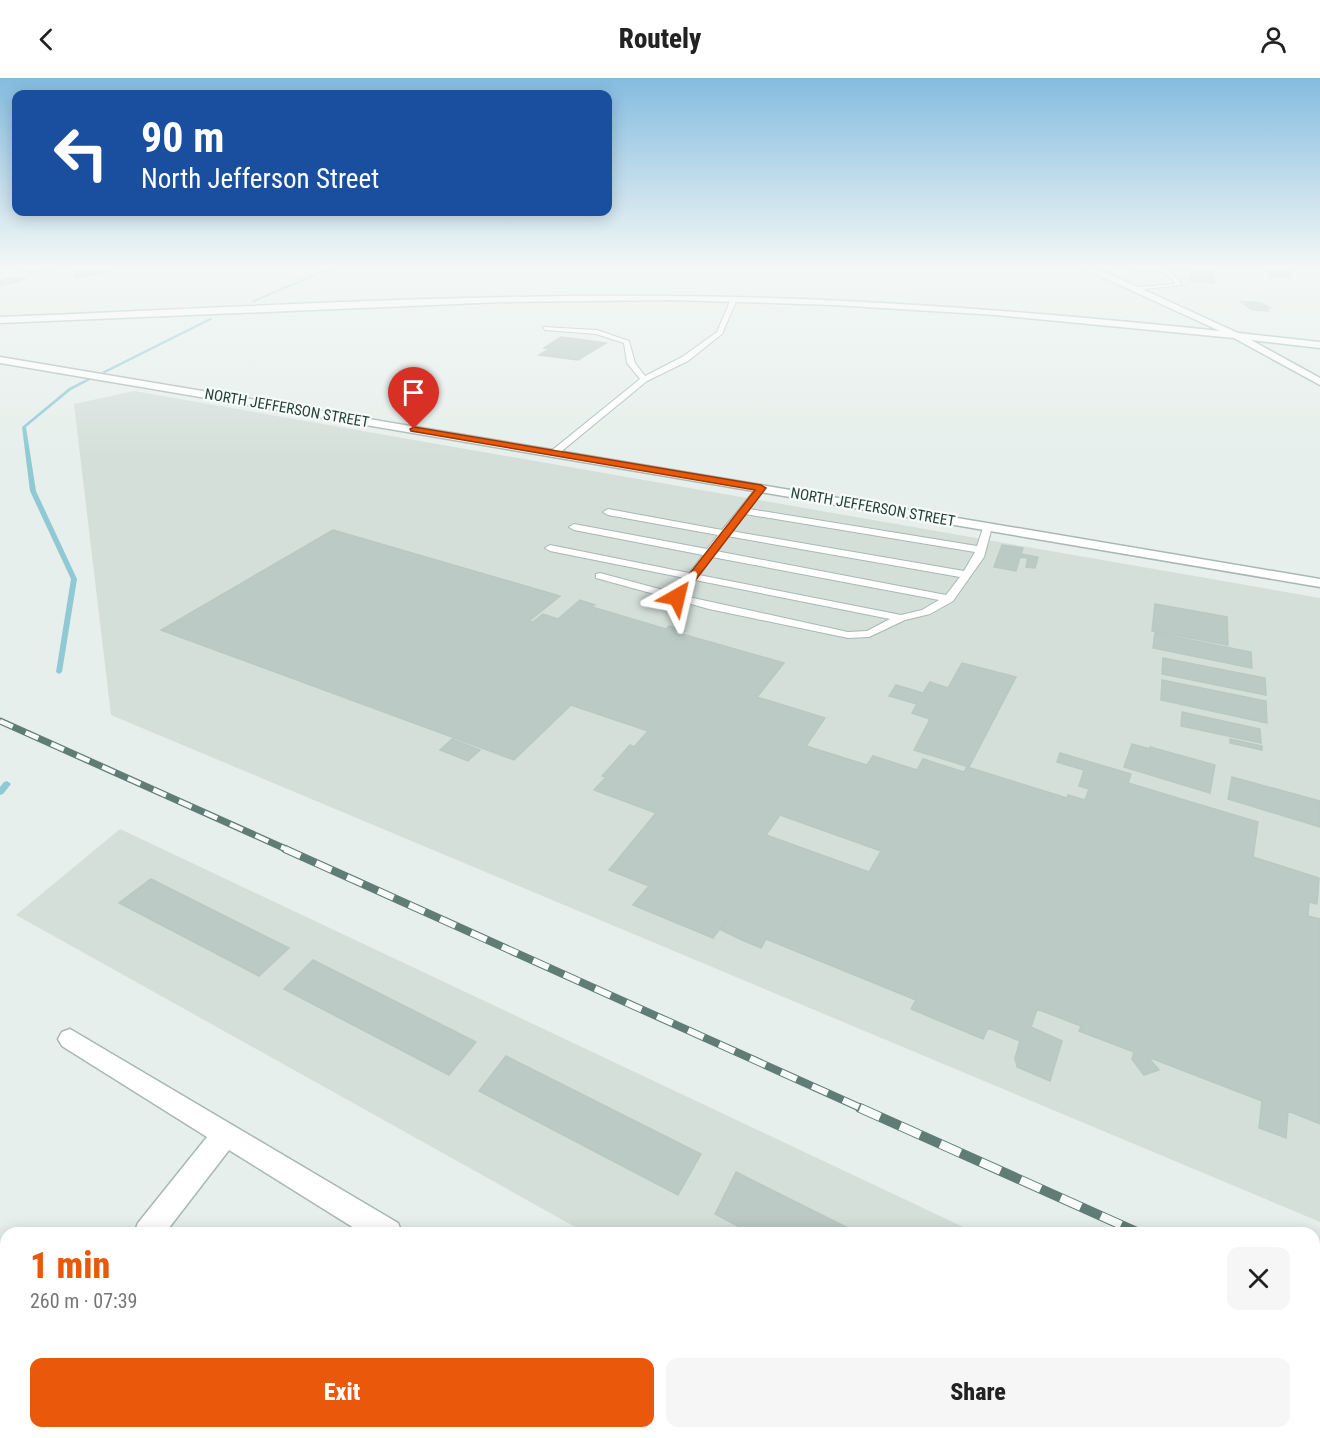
<!DOCTYPE html>
<meta charset="utf-8">
<style>
:root{--surface:#fff;--page:#f6f6f6;--text:#222;--muted:#767676;--accent:#ea580c}
body{margin:0;font-family:"Roboto Condensed",sans-serif;background:var(--page);color:var(--text);height:100vh;display:flex;flex-direction:column;font-size:22px;white-space:nowrap}
*{box-sizing:border-box;margin:0}
p{font-size:20px;color:var(--muted)}
.icon{flex:none;width:33px;height:33px;fill:none;stroke:currentColor;stroke-width:2;stroke-linecap:round;stroke-linejoin:round}
.map{position:relative;flex:1;overflow:hidden}
.details{position:absolute;left:0px;top:1149px;width:1320px;height:212px;display:flex;flex-direction:column;background:var(--surface);border-radius:18px 18px 0 0;box-shadow:0 3px 15px #0003}
.details>*{flex:none}
.guide{position:absolute;left:12px;top:12px;width:600px;height:126px;border-radius:12px;box-shadow:0 3px 15px #0003;background:#1a4fa0;color:#fff;overflow:hidden}
.pin{position:absolute;display:grid;place-items:center;width:51px;height:51px;color:#fff;margin:-62px -26px;border-radius:50% 50% 50% 0;rotate:-45deg;box-shadow:0 0 6px #0007}
.pin .icon{rotate:45deg}
.me{position:absolute;width:66px;margin:-33px;rotate:37deg;stroke-linejoin:round;filter:drop-shadow(0 0 4px #0008)}
.turn{display:flex;align-items:center;gap:21px;height:126px;padding:0 30px;font-size:27px}
.turn .icon{width:78px;height:78px;stroke-width:2.5}
.turn b{display:block;font-size:42px;line-height:51px}
.round{display:grid;place-items:center;flex:none;width:63px;height:63px;border-radius:12px;background:var(--page)}
.headline{display:flex;align-items:center;justify-content:space-between;height:102px;padding:0 30px}
h1{font-size:36px;font-weight:800;line-height:45px;color:var(--accent)}
.cta{display:flex;gap:12px;margin-top:auto;padding:12px 30px}
.cta a{flex:1;height:69px;border-radius:12px;background:var(--accent);color:#fff;font-size:24px;font-weight:800;line-height:69px;text-align:center}
.cta a+a{background:var(--page);color:var(--text)}
header{display:flex;justify-content:space-between;align-items:center;height:78px;padding:0 30px;background:var(--surface);font-size:27px;font-weight:800}
.map>svg:first-child{display:block}
</style>
<header><svg class="icon" aria-label="back" viewBox="0 0 24 24"><path d="M15 5l-7 7 7 7"/></svg>Routely<svg class="icon" aria-label="person" viewBox="0 0 24 24"><circle cx="12" cy="8" r="4"/><path d="M4 21q1-7 8-7t8 7"/></svg></header>
<div class="map">
<svg width="1320" height="1360" viewBox="0 0 1320 1360">
<rect width="100%" height="100%" fill="#e6efeb"/>
<path fill="#d4dfda" d="M134,313L1320,520V1144L111,637L74,326Z
M120,751L976,1155H586L16,837Z
M1314,1314L1320,1317V1360H952L943,1355L1314,1354Z"/>
<g fill="none" stroke-linecap="round" stroke-linejoin="round">
<path fill="#8ec9d4" fill-rule="evenodd" d="M334,188H338L254,224L251,223Z
M210,240L213,241L105,295L102,294Z
M89,300L92,301L71,312L26,349L36,413L77,501L62,594L59,596L56,594L71,501L30,413L22,349L69,310Z
M7,703L11,706L3,716L0,717V709L4,704Z"/>
</g>
<path fill="#bbcac4" stroke="#b8c9c2" stroke-width="1.5" fill-rule="evenodd" d="M39,188L56,190L37,195L21,193Z
M1150,188H1213L1214,205L1190,203V193L1182,191Z
M106,189L109,195L76,199L73,192Z
M1267,191L1289,193L1291,199L1268,197Z
M11,199L26,201L0,208V203Z
M1241,224H1258L1271,230L1265,229L1269,233L1252,232Z
M561,259L606,265L578,282L539,277L549,271L544,270Z
M333,452L560,518L529,543L533,544L543,536L558,541L580,522L595,527L592,529L666,551L669,548L685,553L682,556L784,585L757,619L825,640L806,668L867,687L873,678L917,692L923,681L964,694L967,689L1067,720L1068,717L1085,722L1089,711L1079,708L1084,692L1057,684L1060,675L1131,696L1128,705L1258,744L1253,779L1319,800L1317,826L1309,824L1308,838L1320,841V1046L1288,1033L1286,1060L1259,1050L1262,1023L1148,979L1159,992L1144,997L1132,981L1134,974L1079,953L1081,948L1037,931L1031,949L1062,963L1050,1003L1017,989L1015,980L1020,963L988,950L983,961L911,931L916,922L766,861L761,870L742,862L721,852L728,840L713,860L633,827L649,808L609,792L656,735L594,712L606,699L602,698L630,667L634,669L648,653L571,627L514,682L161,552ZM780,737L881,773L869,794L766,757Z
M1002,467L1023,470L1021,476L1038,479L1035,490L1026,489L1028,480L1020,479L1016,493L994,489Z
M1155,526L1227,539L1228,567L1152,553Z
M1155,555L1251,574L1252,590L1153,570Z
M1163,580L1265,600L1266,617L1162,596Z
M962,585L1016,599L969,689L914,672L930,641L912,635L917,626L889,618L896,607L923,615L930,604L948,610Z
M1162,602L1266,623L1267,645L1161,622Z
M1182,634L1260,651L1261,665L1181,648Z
M452,661L480,672L468,683L440,672Z
M1230,661L1262,668V672L1230,665Z
M1132,666L1150,671V669L1215,687L1210,715L1124,689Z
M1232,699L1320,723V749L1228,721Z
M151,801L289,870L259,898L119,825Z
M313,882L476,964L449,997L284,911Z
M506,978L701,1076L678,1117L479,1013Z
M736,1094L858,1155H751L715,1136Z
M801,1354H875L874,1360H800Z
M1137,1354H1261L1272,1360H1147Z"/>
<g fill="none" stroke-linecap="round" stroke-linejoin="round">
<defs>
<path id="lane" d="M1122,188C1143,187 1171,187 1182,207L1135,212L1137,209L1175,206C1166,186 1138,196 1122,188Z
M734,219L737,221L722,256L688,283L647,303L557,377H551V373L640,301L627,285L624,265L596,256L545,252L543,249L597,252L629,263L635,285L645,298L682,279L717,254L731,221Z
M758,408L766,410L749,431L977,468L984,447L992,449L984,479L953,523L930,536L905,542L869,559L848,560L709,531L596,500V496L600,495L674,515L685,500L550,473L545,470L550,467L689,495L703,477L574,452L569,449L574,446L707,471L718,457L608,437L603,434L608,431L722,452ZM745,436L975,474L964,493L731,453ZM727,458L960,499L946,517L716,473ZM712,479L939,522L922,532L901,537L699,497ZM695,502L890,541L867,553L848,554L684,518Z"/>
<path id="street" d="M0,279L1320,501V509L0,285Z
M70,951L398,1145L402,1155H362L229,1072L165,1155H134L138,1145L207,1059L62,968L58,961L62,954Z
M6,1319V1354H11L0,1359V1322Z
M548,1354H580L578,1360H546Z"/>
<path id="secondary" d="M1078,188H1088L1116,199L1238,255L1320,264V270L1251,262L1320,300V307L1234,260L996,237L834,227L671,222L503,224L0,245V239C223,230 446,216 669,218C853,219 1037,234 1220,253Z"/>
</defs>
<use href="#lane" stroke="#a8b8b2" stroke-width="2"/>
<use href="#street" stroke="#a8b8b2" stroke-width="3"/>
<use href="#secondary" stroke="#a4bbb3" stroke-width="3"/>
<use href="#lane" fill="#fff" fill-rule="evenodd"/>
<use href="#street" fill="#fff" fill-rule="evenodd"/>
<use href="#secondary" fill="#fff" fill-rule="evenodd"/>
<defs>
<path id="rail-far2" d="M0,643L288,772"/>
<path id="rail-far1" d="M285,771L863,1031"/>
<path id="rail" d="M860,1030L1139,1155
M1314,1234L1320,1237"/>
</defs>
<use href="#rail-far2" stroke="#5f7d75" stroke-width="7"/>
<use href="#rail-far1" stroke="#5f7d75" stroke-width="8"/>
<use href="#rail" stroke="#5f7d75" stroke-width="10"/>
<use href="#rail-far2" stroke="#f7fbf9" stroke-width="4.5" stroke-dasharray="14" stroke-linecap="butt"/>
<use href="#rail-far1" stroke="#f7fbf9" stroke-width="6" stroke-dasharray="17" stroke-linecap="butt"/>
<use href="#rail" stroke="#f7fbf9" stroke-width="8" stroke-dasharray="22" stroke-linecap="butt"/>
</g>
<linearGradient id="sky" x2="0" y2="1"><stop stop-color="#84bce0"/><stop offset="0.5" stop-color="#f4f8f6"/><stop offset="1" stop-color="#f4f8f6" stop-opacity="0"/></linearGradient>
<rect width="1320" height="378" fill="url(#sky)"/>
<path fill="#ea580c" stroke="#983908" stroke-width="1.5" d="M414,349L761,407L766,410L681,521L677,522L671,519L673,517L755,412L411,353L410,351Z"/>
<g text-anchor="middle" stroke-width="4.5" stroke-linejoin="round" paint-order="stroke">
<g font-size="15" fill="#24423a" stroke="#f7fbf9">
<text transform="translate(287 330) rotate(10)" y="5">NORTH JEFFERSON STREET</text>
<text transform="translate(873 429) rotate(10)" y="5">NORTH JEFFERSON STREET</text>
</g>
</g>
</svg>
<div class="pin" style="left:414px;top:351px;background:#d93025"><svg class="icon" aria-label="arrive" viewBox="0 0 24 24"><path d="M6 21V4h12l-3 4 3 4H6"/></svg></div>
<svg class="me" style="left:677px;top:519px" viewBox="-20 -20 40 40"><path d="M0-17L14 15 0 8-14 15z" fill="#ea580c" stroke="#fff" stroke-width="4"/></svg>
<div class="guide">
<div class="turn"><svg class="icon" aria-label="left" viewBox="0 0 24 24"><path d="M17 20v-9H6M10 6l-5 5 5 5"/></svg><div><b>90 m</b>North Jefferson Street</div></div>
</div>
<section class="details">
<div class="headline"><div><h1>1 min</h1><p>260 m · 07:39</p></div><a class="round"><svg class="icon" aria-label="close" viewBox="0 0 24 24"><path d="M6 6l12 12M18 6L6 18"/></svg></a></div>
<div class="cta"><a>Exit</a><a>Share</a></div>
</section>
</div>
